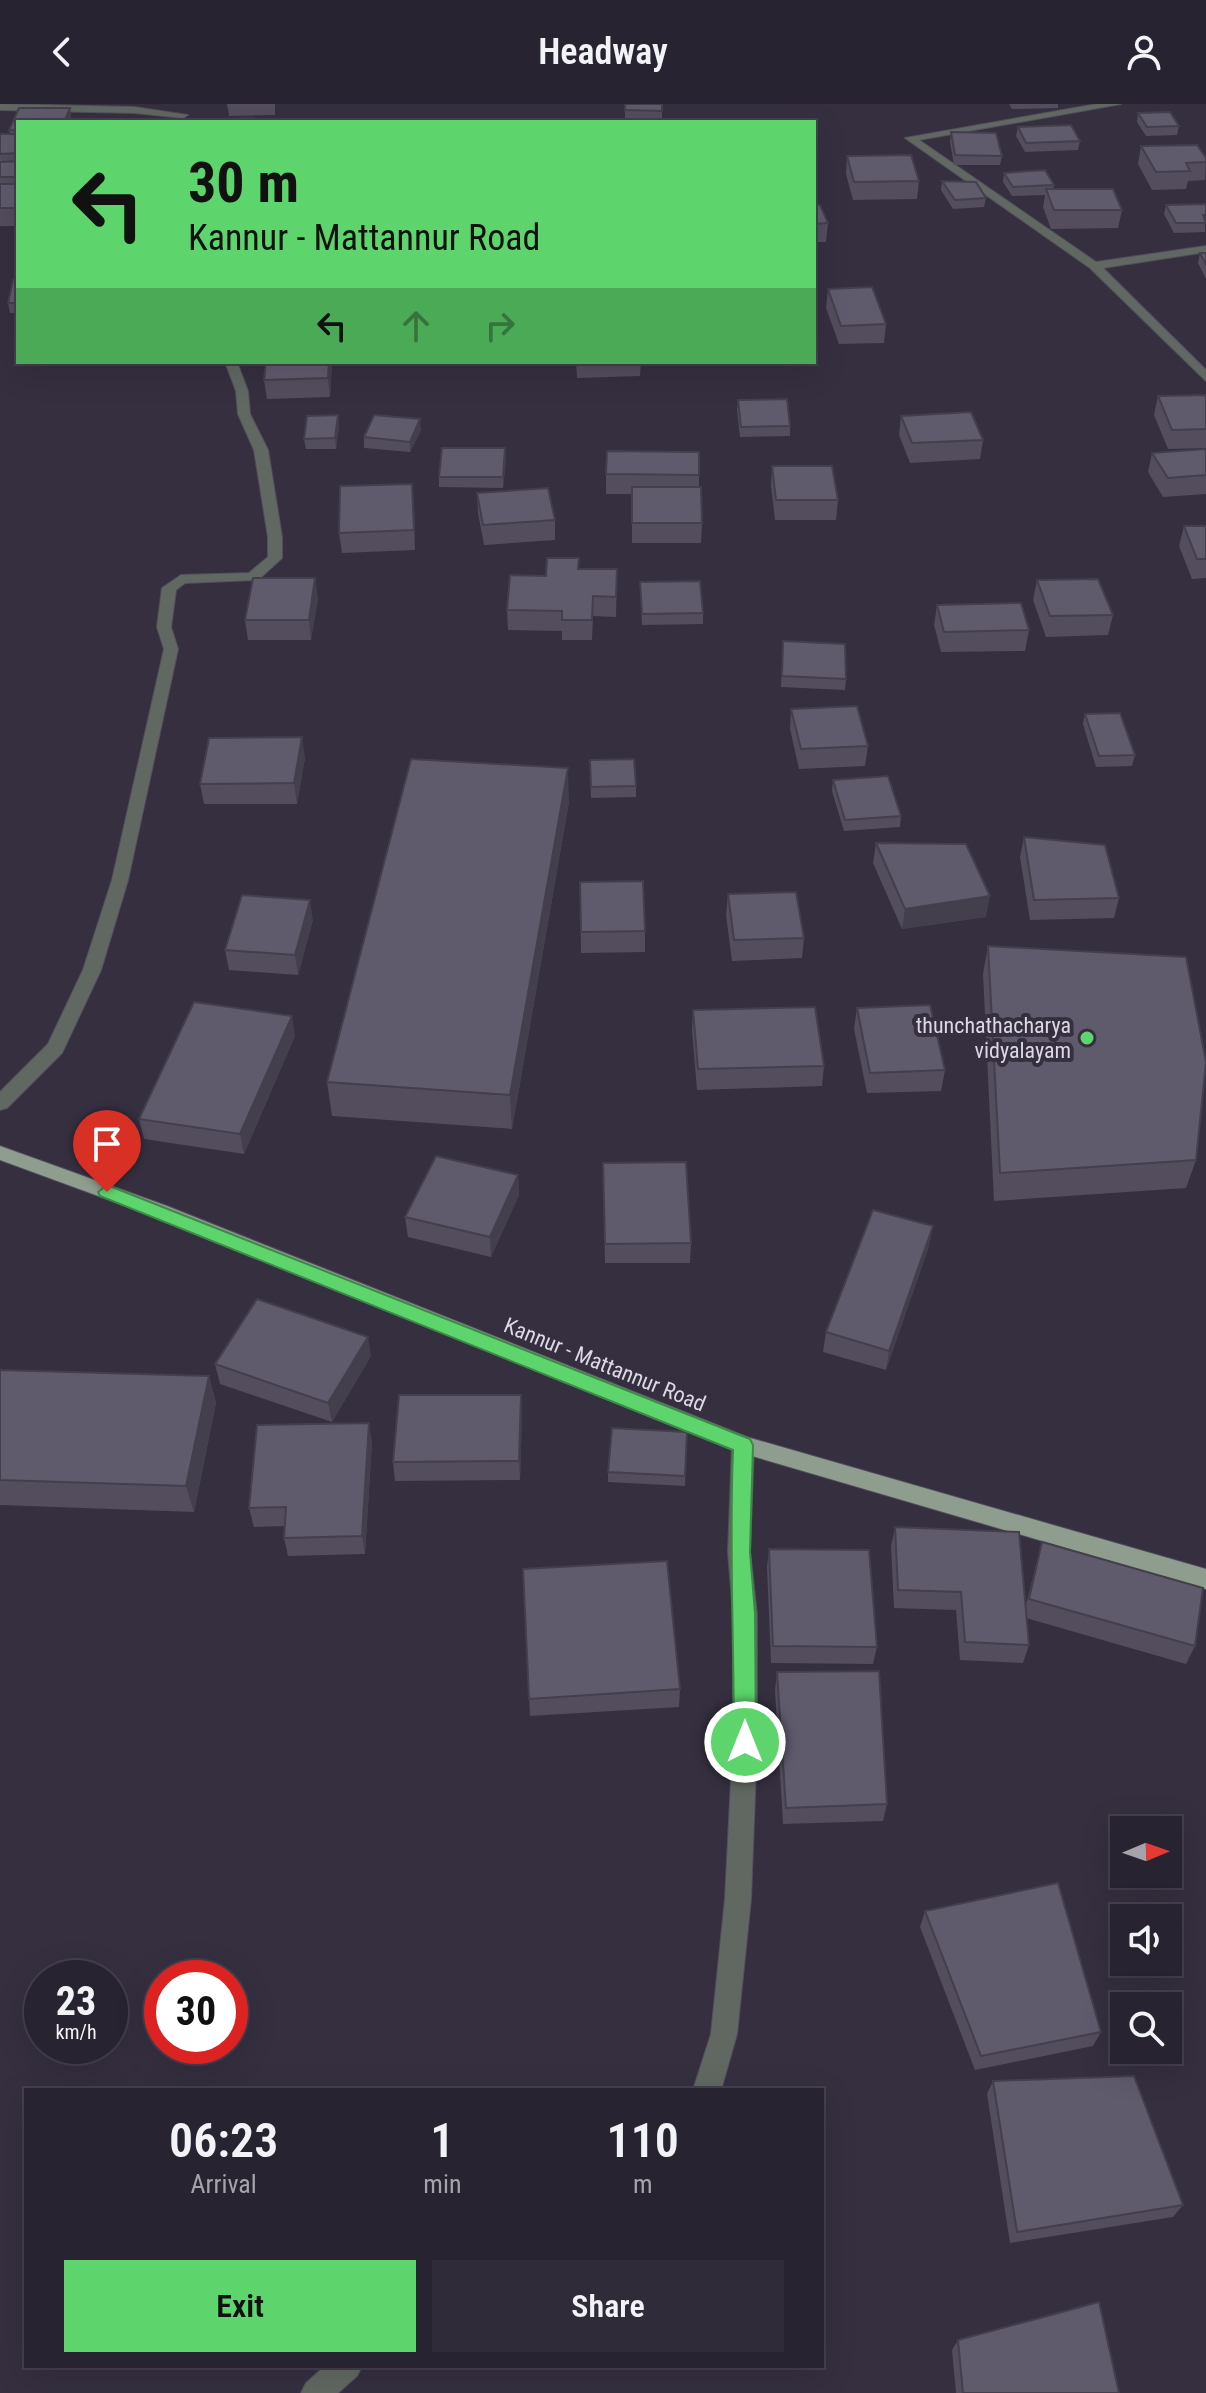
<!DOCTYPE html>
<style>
:root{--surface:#282330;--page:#302b38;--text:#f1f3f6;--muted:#a5a4ab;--line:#44404c;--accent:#5dd56c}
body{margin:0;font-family:"Roboto Condensed",sans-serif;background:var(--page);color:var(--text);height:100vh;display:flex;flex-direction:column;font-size:30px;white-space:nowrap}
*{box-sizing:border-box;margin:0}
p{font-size:26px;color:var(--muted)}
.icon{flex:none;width:44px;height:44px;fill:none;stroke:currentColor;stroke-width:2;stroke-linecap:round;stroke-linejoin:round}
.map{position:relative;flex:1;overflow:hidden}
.sheet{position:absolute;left:24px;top:1984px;width:800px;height:280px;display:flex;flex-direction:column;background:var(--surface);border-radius:0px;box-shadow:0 8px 32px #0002,0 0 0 2px var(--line)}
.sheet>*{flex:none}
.guide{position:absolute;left:16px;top:16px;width:800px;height:244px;border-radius:0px;box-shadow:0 8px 32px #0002,0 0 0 2px var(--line);background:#5dd56c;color:#111;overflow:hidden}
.needle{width:52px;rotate:88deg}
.fabs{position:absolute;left:1110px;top:1712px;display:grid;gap:16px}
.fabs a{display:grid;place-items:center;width:72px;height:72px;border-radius:0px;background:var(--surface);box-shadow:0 8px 32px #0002,0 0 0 2px var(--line);font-size:40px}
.speed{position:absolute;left:24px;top:1856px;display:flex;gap:16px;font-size:40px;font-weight:700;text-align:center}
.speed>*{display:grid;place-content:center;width:104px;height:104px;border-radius:50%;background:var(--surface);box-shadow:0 8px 32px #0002,0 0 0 2px var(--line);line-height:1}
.speed small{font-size:20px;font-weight:400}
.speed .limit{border:12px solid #d22;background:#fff;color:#111}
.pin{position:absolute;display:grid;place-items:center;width:68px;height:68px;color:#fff;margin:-82px -34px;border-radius:50% 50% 50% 0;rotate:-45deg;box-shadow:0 0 8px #0007}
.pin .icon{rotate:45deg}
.me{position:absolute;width:88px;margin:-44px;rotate:0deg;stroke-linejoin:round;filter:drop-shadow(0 0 6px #0008)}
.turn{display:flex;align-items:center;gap:28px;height:168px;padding:0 40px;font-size:36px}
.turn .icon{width:104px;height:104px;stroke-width:2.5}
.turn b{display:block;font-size:56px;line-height:68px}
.lanes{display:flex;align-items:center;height:76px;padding:0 40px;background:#0003;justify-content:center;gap:40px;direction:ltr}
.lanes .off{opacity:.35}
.eta{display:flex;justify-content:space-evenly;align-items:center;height:136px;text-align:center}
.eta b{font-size:48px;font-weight:600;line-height:56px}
.primary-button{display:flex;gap:16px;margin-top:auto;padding:16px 40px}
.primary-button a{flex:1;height:92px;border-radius:0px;background:var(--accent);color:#111;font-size:32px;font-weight:600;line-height:92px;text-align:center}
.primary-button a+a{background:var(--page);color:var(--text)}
header{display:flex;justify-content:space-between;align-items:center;height:104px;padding:0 40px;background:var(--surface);font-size:36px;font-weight:600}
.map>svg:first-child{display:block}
</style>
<header><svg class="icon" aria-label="back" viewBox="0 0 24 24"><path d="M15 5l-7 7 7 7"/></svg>Headway<svg class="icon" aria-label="person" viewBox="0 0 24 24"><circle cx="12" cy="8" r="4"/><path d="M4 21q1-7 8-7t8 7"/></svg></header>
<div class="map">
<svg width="1206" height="2289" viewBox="0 0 1206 2289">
<rect width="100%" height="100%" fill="#352f40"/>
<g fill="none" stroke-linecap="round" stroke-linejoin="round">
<defs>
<path id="minor" d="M0,0L134,3L188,11L183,14L134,9L0,6Z
M1097,0H1121L919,36L1096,158L1206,142V148L1103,164L1206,266V277L1090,164L905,34Z
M225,258H237L248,287L250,310L268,346L282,433V454L258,476L185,479L176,486L171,523L178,545L128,776L101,866L62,949L7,1004L0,1006V988L48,940L83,866L112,776L164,545L157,523L162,484L181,471L249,469L268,453V433L254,346L238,310L236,287Z
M743,1332L751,1335L754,1341L750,1448L757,1510V1638L751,1795L737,1930L721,1986H693L711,1930L725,1795L733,1638V1510L728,1448L732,1341L735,1335Z
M325,2262H362L357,2272L338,2289H301L306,2279Z"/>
<path id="major" d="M0,1042L167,1102L747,1333L1206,1465V1485L735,1347L153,1112L0,1056Z"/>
</defs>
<use href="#minor" stroke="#534e5e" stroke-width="2"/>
<use href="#major" stroke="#534e5e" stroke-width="2"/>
<use href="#minor" fill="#616861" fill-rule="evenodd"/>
<use href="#major" fill="#8f9d8f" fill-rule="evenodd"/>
</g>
<path fill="#534d5e" d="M227,0H275V11L229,12Z
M625,0H662V16H625Z
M1009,0H1058V4L1012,5Z
M19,4H70L71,14L70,18H18V122H0V30H10L9,26Z
M1138,9L1179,22L1177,31L1146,32L1137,18Z
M1018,23L1080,37L1078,46L1025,48L1016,32Z
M951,28L1002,52L1000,61H954L950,38Z
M1141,42L1206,54L1205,76L1188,77L1186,85L1152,86L1138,60Z
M847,52L919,77L917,95L853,96L846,70Z
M1004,69L1054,81L1053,85L1122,106L1118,124L1051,125L1043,103L1045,91L1012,92L1003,78Z
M942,77L986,94L984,103L953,105L941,86Z
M1206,100L1205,128L1174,129L1164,110L1166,101Z
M814,101L828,119L826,138H814Z
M1200,149H1206V175L1198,159Z
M18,176V209H10L8,199Z
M828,185L886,220L884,239L839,240L826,204Z
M332,258L330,293L267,295L264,276Z
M457,258H500V260H458Z
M576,258H641L640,272L577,274Z
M1206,291V344L1168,345L1154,311L1158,292Z
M738,296L790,322V332L740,333L737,306Z
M901,312L983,336L980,355L910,359L899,331Z
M339,321L336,345H306L304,335Z
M421,326L410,348L364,344V333Z
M1206,345V390L1163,393L1148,368L1152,349Z
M506,355L503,384L439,383V373Z
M772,362L838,396L836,416H775L771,382Z
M606,370L699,371V383L702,419L701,439H632V390H606Z
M477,389L555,416V436L484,441L478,409Z
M414,399L415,446L342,449L339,429Z
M1184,422H1206V474L1192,475L1179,442Z
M579,465H617L616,513L593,512L592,536H562V527L508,526L507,506L546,472Z
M1037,476L1113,511L1108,531L1046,533L1033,496Z
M640,478L703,509V520L642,521Z
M318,494L311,536H248L245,516Z
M937,501L1029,526L1025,547L941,548L934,521Z
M783,537L846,575L845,586L781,583Z
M791,605L868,642L865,662L799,665L790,625Z
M1085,610L1135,651L1132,662L1096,663L1083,620Z
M305,654L297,700H204L200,680Z
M590,656L636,682V693L591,694Z
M833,676L901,712L900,723L844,727L832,687Z
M569,698L512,1025L332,1012L327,978Z
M1024,733L1119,794L1114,814L1030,816L1020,753Z
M876,739L986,813L902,825L873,759Z
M580,778L645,827V848L581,849Z
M728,790L804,834L802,854L732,857L726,811Z
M313,816L298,871L229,866L225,846Z
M988,842L1196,1056L1186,1084L994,1097L983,870Z
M857,904L945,966L941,987L867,989L854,925Z
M693,906L824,962L822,982L697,986L692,926Z
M295,932L244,1050L144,1035L139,1015Z
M603,1059L691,1139L690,1159H605Z
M518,1071L519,1091L491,1153L408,1133L405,1113Z
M929,1142L886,1266L823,1248L826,1228Z
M371,1252L332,1318L220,1280L215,1260Z
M0,1266L209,1272L216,1299L194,1408L0,1401Z
M522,1310L520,1376L395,1377L393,1358Z
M687,1328L685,1382L608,1378V1368Z
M372,1338L365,1450L288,1452L284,1434L285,1422L254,1423L249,1404Z
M895,1423L1025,1505L1037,1457L1042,1438L1195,1542L1186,1560L1026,1514L1029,1541L1023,1559L960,1556L956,1506L894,1504L891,1442Z
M769,1445L877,1543L873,1560L771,1559L767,1463Z
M523,1465L680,1585L679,1603L530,1612Z
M777,1568L887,1700L883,1717L783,1720L775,1586Z
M925,1807L1101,1928L1093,1942L975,1966L920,1823Z
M993,1977L1183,2101L1173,2113L1010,2139L987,1990Z
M958,2236L1119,2289H956L952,2246Z"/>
<path fill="#433f4c" d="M70,4L71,14L70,18H64Z
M329,258H332L330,293L328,274Z
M338,311L339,321L336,345L335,334Z
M420,315L421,326L410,348V338Z
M505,344L506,355L503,384V373Z
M412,380L414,399L415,446L414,426Z
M315,474L318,494L311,536L309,516Z
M302,633L305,654L297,700L294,679Z
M568,664L569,698L512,1025L510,991Z
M990,792L986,813L902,825L905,805Z
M310,796L313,816L298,871L295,851Z
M292,912L295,932L244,1050L240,1030Z
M518,1071L519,1091L491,1153L490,1133Z
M933,1122L929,1142L886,1266L889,1247Z
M368,1233L371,1252L332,1318L328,1299Z
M209,1272L216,1299L194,1408L186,1382Z
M521,1291L522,1310L520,1376L519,1357Z
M369,1319L372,1338L365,1450L362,1432Z"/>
<path fill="#605a6d" stroke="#433f4c" stroke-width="2" d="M625,0H662V7L625,6Z
M19,4H70L64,18H18V26H9Z
M1170,8L1179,22L1147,23L1138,9Z
M253,14V18H182V17Z
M1071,21L1080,37L1026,39L1018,23Z
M951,28L996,29L1002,52L955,51Z
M0,30H18V49L0,50Z
M1197,41L1206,54V58L1186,59L1190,67L1156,68L1141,42Z
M911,51L919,77L854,78L847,52Z
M18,57V73H0V58Z
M1045,66L1054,81L1013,83L1004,69Z
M942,77L976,78L986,94L955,96Z
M0,80H18V104H0Z
M1046,85H1113L1122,106H1054Z
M1206,100V111H1203L1206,119H1176L1166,101Z
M814,101H820L828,119L814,120Z
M1200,149H1206V161Z
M13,176H18V199H8Z
M872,183L886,220L841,222L828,185Z
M266,258H329L328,274L264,276Z
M1206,291V325L1172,326L1158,292Z
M787,295L790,322L741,323L738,296Z
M971,308L983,336L912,339L901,312Z
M338,311L335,334L304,335L307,312Z
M374,311L420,315L410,338L364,333Z
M442,344H505L503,373H439Z
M1206,345V371L1168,374L1152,349Z
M607,347L699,348V371L606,370Z
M772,362H832L838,396H776Z
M412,380L414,426L339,429L340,382Z
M632,383H701L702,419H632Z
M548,384L555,416L483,421L477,389Z
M1184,422H1206V455H1197Z
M547,454H579L578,465H617L616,493L593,492L592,516H562V507L507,506L510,471L546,472Z
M253,474H315L309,516H245Z
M1098,475L1113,511L1050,512L1037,476Z
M700,477L703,509L642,510L640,478Z
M1021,499L1029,526L944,528L937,501Z
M783,537L845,540L846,575L782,572Z
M857,602L868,642L801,645L791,605Z
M1120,609L1135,651L1099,652L1085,610Z
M302,633L294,679L200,680L209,634Z
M411,655L568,664L510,991L327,978Z
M634,655L636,682L591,683L590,656Z
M888,672L901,712L845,716L833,676Z
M1024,733L1105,741L1119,794L1034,796Z
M876,739L966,740L990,792L905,805Z
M643,777L645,827L581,828L580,778Z
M796,788L804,834L734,836L728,790Z
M242,791L310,796L295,851L225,846Z
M988,842L1186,853L1206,958L1196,1056L1000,1069Z
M194,898L292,912L240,1030L139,1015Z
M930,901L945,966L870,969L857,904Z
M815,903L824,962L698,965L693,906Z
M436,1052L518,1071L490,1133L405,1113Z
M686,1058L691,1139L605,1140L603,1059Z
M873,1106L933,1122L889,1247L826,1228Z
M257,1195L368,1233L328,1299L215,1260Z
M0,1266L209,1272L186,1382L0,1376Z
M399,1291H521L519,1357L393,1358Z
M369,1319L362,1432L284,1434L286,1403L249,1404L257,1321Z
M612,1324L687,1328L685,1372L608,1368Z
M895,1423L1019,1428L1029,1541L965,1538L961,1488L898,1486Z
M1042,1438L1203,1484L1195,1542L1029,1495Z
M769,1445L869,1446L877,1543L773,1542Z
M667,1457L680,1585L529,1595L523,1465Z
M879,1567L887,1700L786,1704L777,1568Z
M1058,1779L1101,1928L981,1952L925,1807Z
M1134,1972L1183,2101L1017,2128L993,1977Z
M1099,2198L1119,2289H963L958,2236Z"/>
<path fill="#5dd56c" stroke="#3c8a46" stroke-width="2" d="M107,1081L750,1335L753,1341L750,1448L755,1510L756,1638L752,1645L745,1648L737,1645L734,1638C734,1540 729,1443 733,1346L100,1092L98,1088Z"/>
<circle fill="#5dd56c" stroke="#352f40" stroke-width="3" cx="1087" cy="934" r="8"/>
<g text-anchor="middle" stroke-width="8" stroke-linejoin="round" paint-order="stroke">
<g font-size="22" fill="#dcd9e4" stroke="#352f40" text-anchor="end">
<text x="1071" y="929">thunchathacharya<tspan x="1071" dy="25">vidyalayam</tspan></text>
</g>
<g font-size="22" fill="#dcd9e4" stroke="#352f40">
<text transform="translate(605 1260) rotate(22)" y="8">Kannur - Mattannur Road</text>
</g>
</g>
</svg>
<div class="fabs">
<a><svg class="needle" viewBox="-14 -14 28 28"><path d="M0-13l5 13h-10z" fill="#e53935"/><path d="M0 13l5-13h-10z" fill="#a5a4ab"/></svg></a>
<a><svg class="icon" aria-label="sound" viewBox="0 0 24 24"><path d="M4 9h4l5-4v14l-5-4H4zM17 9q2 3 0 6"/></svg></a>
<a><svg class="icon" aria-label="search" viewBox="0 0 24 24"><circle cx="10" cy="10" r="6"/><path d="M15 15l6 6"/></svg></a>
</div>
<div class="speed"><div>23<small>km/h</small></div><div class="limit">30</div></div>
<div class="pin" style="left:107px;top:1088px;background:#d93025"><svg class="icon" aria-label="arrive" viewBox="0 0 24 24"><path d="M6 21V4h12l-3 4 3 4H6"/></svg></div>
<svg class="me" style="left:745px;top:1638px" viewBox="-20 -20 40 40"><circle r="17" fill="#5dd56c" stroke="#fff" stroke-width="3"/><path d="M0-11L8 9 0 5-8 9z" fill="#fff"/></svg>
<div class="guide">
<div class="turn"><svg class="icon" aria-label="left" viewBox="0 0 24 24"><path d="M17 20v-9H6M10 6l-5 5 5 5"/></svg><div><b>30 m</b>Kannur - Mattannur Road</div></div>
<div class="lanes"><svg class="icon" aria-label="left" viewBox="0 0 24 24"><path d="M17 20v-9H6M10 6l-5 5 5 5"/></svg><svg class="icon off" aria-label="ahead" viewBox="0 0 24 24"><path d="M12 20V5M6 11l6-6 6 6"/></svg><svg class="icon off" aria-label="right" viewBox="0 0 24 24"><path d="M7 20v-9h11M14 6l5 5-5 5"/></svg></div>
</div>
<section class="sheet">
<div class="eta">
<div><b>06:23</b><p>Arrival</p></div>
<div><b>1</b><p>min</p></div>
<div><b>110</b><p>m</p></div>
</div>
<div class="primary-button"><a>Exit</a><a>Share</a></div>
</section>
</div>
